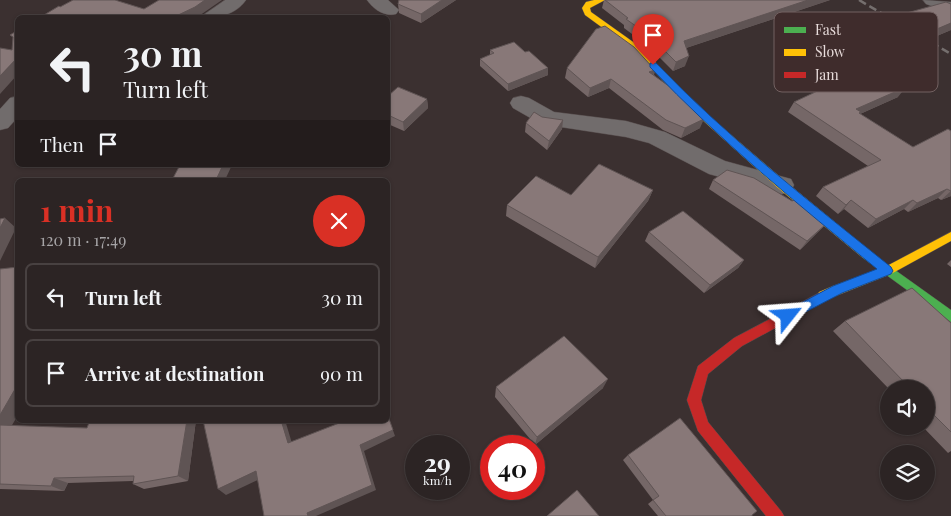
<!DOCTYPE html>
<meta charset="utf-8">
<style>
:root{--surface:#2c2424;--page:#383031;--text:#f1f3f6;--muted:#a6a4a6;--line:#484141;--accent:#d93025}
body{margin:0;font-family:"Playfair Display",serif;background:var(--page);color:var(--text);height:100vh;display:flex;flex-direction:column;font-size:19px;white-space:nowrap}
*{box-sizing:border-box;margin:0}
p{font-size:16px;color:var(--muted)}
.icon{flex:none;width:28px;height:28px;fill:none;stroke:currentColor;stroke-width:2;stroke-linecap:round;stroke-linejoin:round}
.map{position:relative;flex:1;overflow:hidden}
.drawer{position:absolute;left:15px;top:178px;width:375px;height:245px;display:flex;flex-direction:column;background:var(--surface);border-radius:8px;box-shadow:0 1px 4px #0004,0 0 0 1px var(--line)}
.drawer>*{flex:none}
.guide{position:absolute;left:15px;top:15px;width:375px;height:152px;border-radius:8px;box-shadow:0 1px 4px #0004,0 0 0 1px var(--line);background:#2c2424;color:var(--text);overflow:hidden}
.fabs{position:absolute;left:880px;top:380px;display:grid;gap:10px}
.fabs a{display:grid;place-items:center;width:55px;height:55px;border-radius:50%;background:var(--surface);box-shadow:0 1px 4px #0004,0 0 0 1px var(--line);font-size:25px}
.speed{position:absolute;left:405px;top:435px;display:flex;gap:10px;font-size:25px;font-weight:700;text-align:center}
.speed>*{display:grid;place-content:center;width:65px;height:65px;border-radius:50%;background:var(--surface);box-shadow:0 1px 4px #0004,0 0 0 1px var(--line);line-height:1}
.speed small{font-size:12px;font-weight:400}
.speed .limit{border:8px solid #d22;background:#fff;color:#111}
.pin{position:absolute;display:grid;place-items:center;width:42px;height:42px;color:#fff;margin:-51px -21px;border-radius:50% 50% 50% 0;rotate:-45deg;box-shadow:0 0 5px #0007}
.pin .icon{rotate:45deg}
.me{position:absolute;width:55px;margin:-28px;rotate:62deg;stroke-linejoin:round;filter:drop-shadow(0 0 4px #0008)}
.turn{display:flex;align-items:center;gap:18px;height:105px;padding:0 25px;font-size:22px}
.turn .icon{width:65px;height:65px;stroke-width:2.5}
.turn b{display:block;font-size:35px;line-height:42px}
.then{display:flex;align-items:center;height:48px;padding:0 25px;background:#0003;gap:10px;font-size:19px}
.round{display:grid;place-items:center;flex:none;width:52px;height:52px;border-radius:26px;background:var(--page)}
.overview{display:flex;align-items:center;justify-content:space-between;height:85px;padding:0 25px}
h1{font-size:30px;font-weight:700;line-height:38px;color:var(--accent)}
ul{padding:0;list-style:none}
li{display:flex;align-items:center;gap:15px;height:68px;margin:0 10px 8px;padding:0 15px;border:2px solid var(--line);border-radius:8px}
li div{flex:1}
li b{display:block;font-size:19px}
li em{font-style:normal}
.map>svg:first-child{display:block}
</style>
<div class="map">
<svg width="951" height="516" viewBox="0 0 951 516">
<rect width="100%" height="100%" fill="#3b3030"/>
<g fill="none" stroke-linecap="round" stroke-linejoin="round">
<defs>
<path id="street" d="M225,0H246C235,16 216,18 199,18Z
M367,0H388L399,10L396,14C385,17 374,10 367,0Z
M923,0L951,2V13L926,4Z
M18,96V117L8,128L0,130V109L10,98Z
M521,96L529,98L554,112L626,121L665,132L725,161L791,179L794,185L791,191L782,194L709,174L649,143L626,137L541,124L513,108L510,103L513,98Z"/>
<path id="fast" d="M867,250L951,310V322L863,258L861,255L863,252Z"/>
<path id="slow" d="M594,0H605L590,8L591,12L643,49L695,104L786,182L871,252L873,255L871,258H863L778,188L689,108L637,53L585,15L582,8L586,2Z
M951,232V241L891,274L823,301L819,300L817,296L819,292L833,286L883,268Z"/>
<path id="jam" d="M823,291L827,292L829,296L827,300L742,346L708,374L701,400L708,422L781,511L784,516H766L698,431L687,400L698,366L734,338Z"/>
</defs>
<use href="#street" stroke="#564c4c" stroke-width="1"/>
<use href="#fast" stroke="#564c4c" stroke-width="1"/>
<use href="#slow" stroke="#564c4c" stroke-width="1"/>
<use href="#jam" stroke="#564c4c" stroke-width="1"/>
<use href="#street" fill="#716c6c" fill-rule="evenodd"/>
<use href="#fast" fill="#4caf50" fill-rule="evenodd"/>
<use href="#slow" fill="#ffc107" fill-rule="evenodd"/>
<use href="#jam" fill="#c62828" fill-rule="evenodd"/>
<path stroke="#756f6e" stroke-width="2.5" stroke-dasharray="8 4" stroke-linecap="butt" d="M859,0L951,54"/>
</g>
<path fill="#756767" d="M399,0H456L421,23L399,13L398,4Z
M604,0H830L686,48L685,66L673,71L648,46L624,28V25L602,8Z
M951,30L868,65L898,97L860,114L913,147L948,129L951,196L941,200L938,198L908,212L904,209L868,228L844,209L838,214L816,196L823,187L868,166L788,112L794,102L829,86L784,56L789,46Z
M490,50L525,52L548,75L508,91L480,66V59L490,55Z
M567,68L655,70L654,75L700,128L681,138L663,130L609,88L588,97L565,78Z
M388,96L427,99L428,108L404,131L388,124Z
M542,117L563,120L562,129L547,150L525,132L526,123Z
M713,180L826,224L800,250L709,189Z
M653,190L648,201L595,268L506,216L507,205L571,195Z
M649,232L744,260L738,268L704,293L645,241Z
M951,260V267L947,264Z
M0,269L12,426L87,428L90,420H196L188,481L144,489L133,484V481L68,483L64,491L0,489Z
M845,321L951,323V451L948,453L922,426H926V389H889L833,331Z
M496,387L603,388L535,445L495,397Z
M628,455L752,515V516H658L648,504L653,500L623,460Z"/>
<path fill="#5f5454" d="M205,0H222L196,18H172Z
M442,0H456L421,23V14Z
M808,0H830L680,50L684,41Z
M951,23V30L855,70L862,61Z
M689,56L685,66L673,71L676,62Z
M18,57V74L0,94V76Z
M548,68V75L508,91V84Z
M655,70L652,79L649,72Z
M611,79L609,88L588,97L590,88Z
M906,87L898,97L860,114L856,109Z
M427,99L428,108L404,131L403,122Z
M704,119L700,128L681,138L685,128Z
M563,120L562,129L547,150L549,141Z
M223,165H232L225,180H216Z
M947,189L938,198L908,212L917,203Z
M653,190L648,201L595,268L598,257Z
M951,191V196L941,200Z
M851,200L844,209L838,214L846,205Z
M913,200L904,209L868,228L876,219Z
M5,218L16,228L0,261V228Z
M826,224L800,250L807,241Z
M744,260L738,268L704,293L710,285Z
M608,379L603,388L535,445L537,437Z
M18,384V415L8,432L0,428V415Z
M388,416L395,436L364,451L376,490L316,516H308L307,513L360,445Z
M187,420H196L188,481L178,476Z
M281,420H285L294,450L288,443Z
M256,471L264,477L226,495L218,489Z
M54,478L68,483L64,491L51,486Z"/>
<path fill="#887878" stroke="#5f5454" d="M73,0H115L144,9L159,0H205L195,7L172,18H39L59,6L60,7Z
M399,0H442L421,14L398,4Z
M605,0H808L684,41L689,56L676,62L651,37L626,19L628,18Z
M946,2L951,4V23L862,61L906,87L856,109L861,112L859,113L913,147L948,129L951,131V191L947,189L917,203L913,200L876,219L851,200L846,205L823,187L881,160L794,102L841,80L789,46Z
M605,26L634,47L655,70L649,72L673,89L704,119L685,128L666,120L611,79L590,88L567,68L596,29Z
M18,30V57L0,76V48L12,50L13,37L10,35Z
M514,42L525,52L529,51L548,68L508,84L480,59L494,53L490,50Z
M398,87L427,99L403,122L388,115V96Z
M534,112L542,117L563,120L549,141L526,123Z
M599,164L653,190L598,257L507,205L536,176L571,195Z
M180,165H223L216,180H172Z
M727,170L754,178L792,201L797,199L826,224L807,241L713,180Z
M683,211L744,260L710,285L649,232Z
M5,218L0,228V219Z
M18,267V384L0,415V269Z
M912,288L951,323V432L926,407V389H908L904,385L906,384L845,321Z
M564,336L608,379L537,437L496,387Z
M388,416L393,430L360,445L372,485L307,513L308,516H264L256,471L218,489L203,420H281L288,443L347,420H388Z
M680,418L757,511L752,515V516H666L653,500L659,496L628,455Z
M90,420H187L178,476L133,484L134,476L54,478L51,486L0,484V425L87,428Z
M577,490L599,516H547Z"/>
<path fill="#1a73e8" stroke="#114b97" d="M650,63H656C728,138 810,202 891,267L893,271L891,274L842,293L792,319L788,321L784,319L782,316L784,312L833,286L877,269C799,205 720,141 650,67Z"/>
<rect x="774" y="12" width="164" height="80" rx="8" fill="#3f2c2c" stroke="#726161" stroke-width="1"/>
<rect x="784" y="27" width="22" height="6" fill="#4caf50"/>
<rect x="784" y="49" width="22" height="7" fill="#ffc107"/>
<rect x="784" y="72" width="22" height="6" fill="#c62828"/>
<g font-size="14" fill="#e8dcdb">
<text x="815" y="35">Fast</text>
<text x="815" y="57">Slow</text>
<text x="815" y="80">Jam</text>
</g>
</svg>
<div class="fabs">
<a><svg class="icon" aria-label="sound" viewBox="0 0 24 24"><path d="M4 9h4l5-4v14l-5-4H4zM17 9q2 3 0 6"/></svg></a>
<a><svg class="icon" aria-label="layers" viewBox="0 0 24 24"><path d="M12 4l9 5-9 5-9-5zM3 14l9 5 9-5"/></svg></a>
</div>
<div class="speed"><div>29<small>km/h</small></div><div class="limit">40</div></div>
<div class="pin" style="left:653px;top:65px;background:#d93025"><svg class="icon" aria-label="arrive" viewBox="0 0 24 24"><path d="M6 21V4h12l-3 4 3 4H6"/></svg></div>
<svg class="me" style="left:788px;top:316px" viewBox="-20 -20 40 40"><path d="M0-17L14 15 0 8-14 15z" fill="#1a73e8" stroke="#fff" stroke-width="4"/></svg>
<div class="guide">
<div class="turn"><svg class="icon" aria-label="left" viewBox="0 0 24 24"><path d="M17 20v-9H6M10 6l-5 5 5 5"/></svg><div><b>30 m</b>Turn left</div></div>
<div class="then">Then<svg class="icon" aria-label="arrive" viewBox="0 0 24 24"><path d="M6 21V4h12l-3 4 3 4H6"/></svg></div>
</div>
<section class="drawer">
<div class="overview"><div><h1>1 min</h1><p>120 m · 17:49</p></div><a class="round" style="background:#d93025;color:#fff"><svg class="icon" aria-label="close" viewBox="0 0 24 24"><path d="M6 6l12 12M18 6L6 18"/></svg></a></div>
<ul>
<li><svg class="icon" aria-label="left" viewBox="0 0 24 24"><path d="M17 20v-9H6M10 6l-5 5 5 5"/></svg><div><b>Turn left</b></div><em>30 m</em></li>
<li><svg class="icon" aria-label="arrive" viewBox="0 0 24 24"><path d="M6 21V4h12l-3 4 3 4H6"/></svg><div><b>Arrive at destination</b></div><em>90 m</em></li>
</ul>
</section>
</div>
